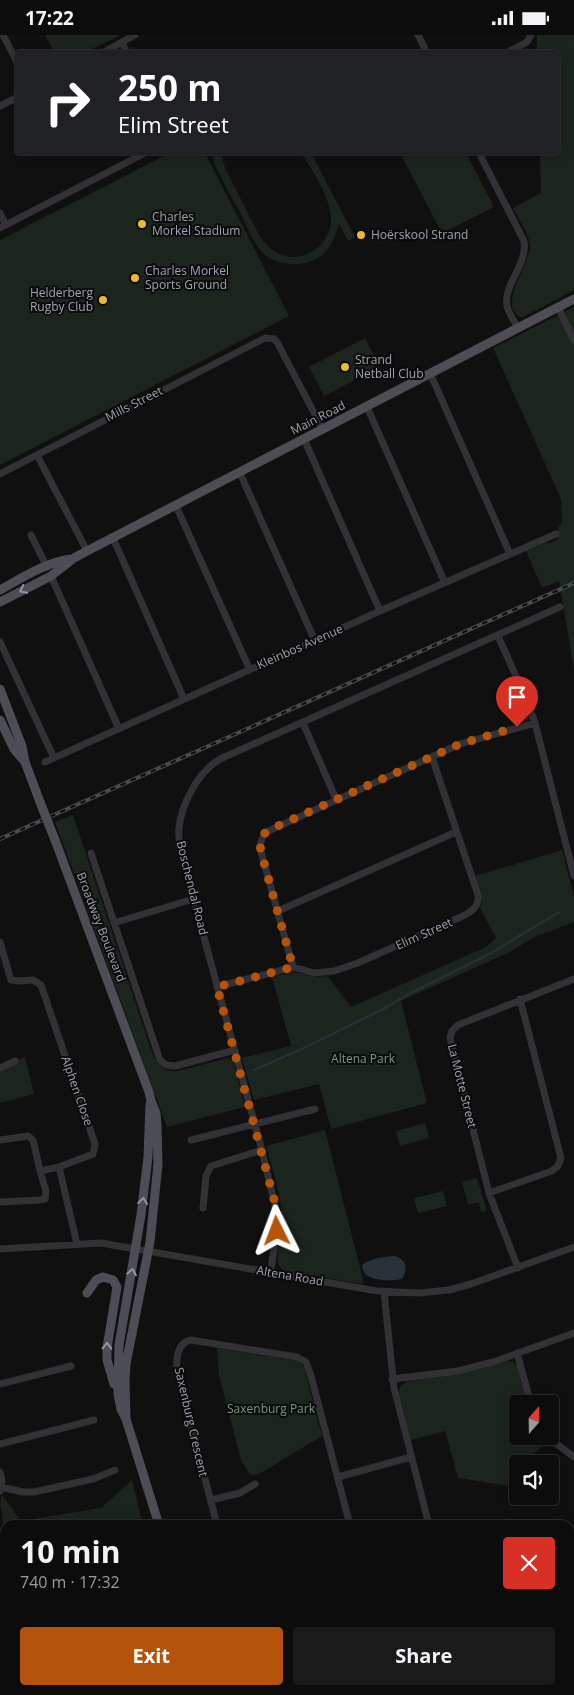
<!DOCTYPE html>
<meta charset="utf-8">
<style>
:root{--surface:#0c0c0d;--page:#1a1a1b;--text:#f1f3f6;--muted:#9a9b9d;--line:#2c2c2e;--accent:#b45309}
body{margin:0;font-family:"Open Sans",sans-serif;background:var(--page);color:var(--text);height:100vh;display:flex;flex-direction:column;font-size:19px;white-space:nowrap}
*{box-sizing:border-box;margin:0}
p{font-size:16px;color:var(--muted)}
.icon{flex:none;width:28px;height:28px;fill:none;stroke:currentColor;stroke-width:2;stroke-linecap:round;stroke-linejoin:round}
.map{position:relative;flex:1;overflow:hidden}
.panel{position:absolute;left:0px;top:1485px;width:575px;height:175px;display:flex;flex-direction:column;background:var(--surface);border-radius:15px 15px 0 0;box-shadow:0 2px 12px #0003,0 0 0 1px var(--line)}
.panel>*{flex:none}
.hud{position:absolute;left:15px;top:15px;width:545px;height:105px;border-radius:5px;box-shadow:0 2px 12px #0003,0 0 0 1px var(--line);background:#202124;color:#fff;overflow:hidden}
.needle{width:32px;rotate:20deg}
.fabs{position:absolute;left:509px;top:1360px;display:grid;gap:10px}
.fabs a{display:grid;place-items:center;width:50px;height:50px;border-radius:5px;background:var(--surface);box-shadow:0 2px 12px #0003,0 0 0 1px var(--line);font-size:25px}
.pin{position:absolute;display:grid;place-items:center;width:42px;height:42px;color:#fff;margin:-51px -21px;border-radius:50% 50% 50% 0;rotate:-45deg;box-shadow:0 0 5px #0007}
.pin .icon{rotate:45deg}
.me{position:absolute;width:55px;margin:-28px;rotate:357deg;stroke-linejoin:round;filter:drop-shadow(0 0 4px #0008)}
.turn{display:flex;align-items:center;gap:18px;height:105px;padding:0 20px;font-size:22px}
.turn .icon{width:65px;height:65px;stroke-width:2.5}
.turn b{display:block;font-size:35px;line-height:42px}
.round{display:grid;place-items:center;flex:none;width:52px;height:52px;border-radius:5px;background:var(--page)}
.overview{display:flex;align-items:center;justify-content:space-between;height:85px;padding:0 20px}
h1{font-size:30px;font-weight:700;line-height:38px}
.button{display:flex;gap:10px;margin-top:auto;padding:10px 20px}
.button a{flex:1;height:58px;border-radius:5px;background:var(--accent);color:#fff;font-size:20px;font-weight:700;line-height:58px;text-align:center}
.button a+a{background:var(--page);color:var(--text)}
.status{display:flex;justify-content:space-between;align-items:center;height:35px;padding:0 25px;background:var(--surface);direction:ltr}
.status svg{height:14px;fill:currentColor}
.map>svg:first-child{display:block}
</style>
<div class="status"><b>17:22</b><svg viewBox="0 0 49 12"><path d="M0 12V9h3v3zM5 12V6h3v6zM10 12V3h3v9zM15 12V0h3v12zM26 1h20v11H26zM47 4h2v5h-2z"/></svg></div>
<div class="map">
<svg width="574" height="1660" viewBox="0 0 574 1660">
<rect width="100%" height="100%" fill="#101011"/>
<path fill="#1c241e" d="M45,0H120L86,17H54Z
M537,0H574V255L522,283C496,272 529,231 530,212C530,199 519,185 513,173L541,158L540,118H558V18L537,17Z
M170,118H205L289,281L0,430V205Z
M213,118H221L225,133L260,202C265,208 270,214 277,218C301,231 332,210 331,184C331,163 312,136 302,118H311L355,202L348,206L339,189C333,208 327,222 306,228C291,231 273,228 262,217C253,207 248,195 243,183C233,165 223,147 214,128Z
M400,118H466L494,172L442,198Z
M574,272V635L559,546L542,553L526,516L545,508H550L558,504V491L562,489L561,464L493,313Z
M365,303L380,332L324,361L309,332Z
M73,780L154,1023L165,1035L177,1036L228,1023L233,1026L245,1072L167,1092L55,787Z
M562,815L574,861V887L534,902L510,917L401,966L427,1068L331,1094L319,1049L254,1065L242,1023L291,1011L272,942L293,937L316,942L328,941L351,972L486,912L496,903L480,873L482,864L475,841Z
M25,1022L34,1059L0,1068V1033Z
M425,1088L429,1103L400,1111L396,1096Z
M325,1095L363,1244V1249L284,1236C271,1227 282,1205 282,1192C283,1165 273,1136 266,1111Z
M477,1143L487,1176L481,1177L479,1167L468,1170L462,1147Z
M443,1156L447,1171L418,1178L414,1163Z
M217,1313L297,1326L304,1332L322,1401L264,1436L259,1439L250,1440L241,1425L219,1340Z
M508,1326L513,1327L517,1331L527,1369H518V1401H540L546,1408L522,1429H518L516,1452L458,1443L445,1396L411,1405L399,1357L400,1352L407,1346L473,1336Z
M132,1445L143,1490H5V1531L0,1532V1508H4L2,1477C0,1472 0,1465 2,1460L21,1486L101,1473Z"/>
<path fill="#2a3139" d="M394,1221C407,1224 408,1234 402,1244C393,1246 377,1246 368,1241C364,1239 363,1235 362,1231L364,1228L377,1223Z"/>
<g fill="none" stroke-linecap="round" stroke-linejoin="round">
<path stroke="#2a3139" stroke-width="2" d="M254,1035L306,1012L385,973L407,960L491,918L559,877
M0,1517H5"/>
<path stroke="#313136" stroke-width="7" d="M3,0L18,29
M418,0L427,18
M122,7L127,18
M102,18L135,0
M506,18L527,7L531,0
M0,71L18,62
M479,118L524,206C528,229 503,250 507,271C509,279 514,286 518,293
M0,178L6,190
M0,193L145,118
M558,272L574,306
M430,338L510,519
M367,372L445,548
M304,404L380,576
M37,420L87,516
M240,438L315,606
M0,439L265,303L274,304L277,307L323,395
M176,471L250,635
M31,500L47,532
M113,503L184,664
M51,541L119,694
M498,601L527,666L535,688L574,841
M0,607L54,723
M303,688L336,764
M45,727L380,576L556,499
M91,818L160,1025L166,1030L175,1031L235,1015
M278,876L456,797
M114,888L193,864
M0,907L11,945L20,946L33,945L41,950L95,1109L93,1119L59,1132L77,1209
M293,932L261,817L260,810L264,798L460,709L535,688
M217,952L293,932L314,938L334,936L358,928L465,880C474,875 479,870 478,860L432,722
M0,1033L15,1026
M0,1105L28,1101L33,1105L40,1136L59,1132
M191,1105L315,1074
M489,1158L552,1136L558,1131L561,1123L520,964
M0,1167L40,1165L45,1164L46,1156L40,1136
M203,1173L206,1141L211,1131L262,1115
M0,1214L101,1208L377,1256L420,1258L449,1255L471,1249L574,1212
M518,1233L489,1158L450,1003L452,996L458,990L574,944
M270,1239L277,1196L276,1174L260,1108L181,818C180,810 178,802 179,794C181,769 198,737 220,724L560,572
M384,1257L394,1353L429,1490
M517,1318L531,1369
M392,1344L458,1336L493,1327L574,1298
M0,1349L71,1331
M546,1401L574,1422
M0,1409L94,1385
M0,1437L2,1446L0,1456
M338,1442L411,1422
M1,1452L23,1457H34L93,1444L115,1435
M211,1465L240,1458L255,1449
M217,1490L177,1336C176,1324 177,1308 191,1305L297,1322L306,1327L311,1341L350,1490
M570,1503L574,1504
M0,1559H5
M570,1581L574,1582
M0,1606L5,1607
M0,1652L5,1653
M21,1655L35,1657L38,1660
M541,1655L553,1660
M118,1660L139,1655
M396,1660L416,1655"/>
<path stroke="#4d4e55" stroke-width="9" d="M0,555C20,544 48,526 72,524
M0,567L51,541L74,523L87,516L574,264
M0,654L22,711L25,727L40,767
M0,685L14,714L25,727
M55,805L149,1057L151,1066L156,1078L157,1090L158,1129L150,1207L126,1329L125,1345L126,1384
M150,1069L148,1122L141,1180L119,1310L118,1359L121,1374L126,1384L159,1490
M87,1258L96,1245L103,1242L113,1245L117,1252L107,1313V1325L114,1349
M209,1655L210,1660"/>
<defs>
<path id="rail" d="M0,804L574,548"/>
</defs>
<use href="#rail" stroke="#48494f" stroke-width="4"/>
<use href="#rail" stroke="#0b0b0c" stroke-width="2" stroke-dasharray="5.5" stroke-linecap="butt"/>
<path stroke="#4d4e55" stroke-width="9" d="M40,767L55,805"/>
</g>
<defs><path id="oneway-chevron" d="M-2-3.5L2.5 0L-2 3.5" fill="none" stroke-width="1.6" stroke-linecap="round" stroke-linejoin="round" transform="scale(1.25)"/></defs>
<g stroke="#90949f">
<use href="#oneway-chevron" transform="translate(23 555) rotate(153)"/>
<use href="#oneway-chevron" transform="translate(143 1166) rotate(-83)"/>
<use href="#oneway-chevron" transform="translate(132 1237) rotate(-80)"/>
<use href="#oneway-chevron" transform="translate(107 1311) rotate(-88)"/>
</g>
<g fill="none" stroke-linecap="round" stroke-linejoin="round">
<path stroke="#b45309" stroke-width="9" stroke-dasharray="0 16.2" d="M277,1196V1180L275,1168L217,952L293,932L261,817C259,806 261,799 271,794L460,709L517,692"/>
</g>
<g fill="#eabb2f" stroke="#0b0b0c" stroke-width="2">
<circle cx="142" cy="189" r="5"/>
<circle cx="361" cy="200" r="5"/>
<circle cx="135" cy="243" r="5"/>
<circle cx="103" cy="265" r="5"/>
<circle cx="345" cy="332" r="5"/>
</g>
<g text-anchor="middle" stroke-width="4" stroke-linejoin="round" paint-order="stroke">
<g font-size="12" fill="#a1a5b2" stroke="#0b0b0c" text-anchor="start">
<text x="152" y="186">Charles<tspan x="152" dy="14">Morkel Stadium</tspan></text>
<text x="371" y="204">Hoërskool Strand</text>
<text x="145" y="240">Charles Morkel<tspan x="145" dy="14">Sports Ground</tspan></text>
<text x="93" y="262" text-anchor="end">Helderberg<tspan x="93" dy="14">Rugby Club</tspan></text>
<text x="355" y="329">Strand<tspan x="355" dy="14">Netball Club</tspan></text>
</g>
<g font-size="12" fill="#a1a5b2" stroke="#0b0b0c">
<text transform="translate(134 369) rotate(-27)" y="4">Mills Street</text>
<text transform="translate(318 383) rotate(-27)" y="4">Main Road</text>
<text transform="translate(300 612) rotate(-24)" y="4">Kleinbos Avenue</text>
<text transform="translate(192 853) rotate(76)" y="4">Boschendal Road</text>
<text transform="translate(101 892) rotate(69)" y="4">Broadway Boulevard</text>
<text transform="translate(424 899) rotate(-24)" y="4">Elim Street</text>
<text transform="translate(462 1051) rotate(76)" y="4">La Motte Street</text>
<text transform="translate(77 1056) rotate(71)" y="4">Alphen Close</text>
<text transform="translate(290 1241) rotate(10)" y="4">Altena Road</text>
<text transform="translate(191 1387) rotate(77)" y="4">Saxenburg Crescent</text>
</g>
<g font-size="12" fill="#799c7e" stroke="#0b0b0c">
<text x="363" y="1028">Altena Park</text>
<text x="271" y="1378">Saxenburg Park</text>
</g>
</g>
</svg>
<div class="fabs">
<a><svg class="needle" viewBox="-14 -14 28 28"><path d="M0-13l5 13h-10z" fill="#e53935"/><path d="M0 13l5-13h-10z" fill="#9a9b9d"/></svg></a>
<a><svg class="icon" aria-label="sound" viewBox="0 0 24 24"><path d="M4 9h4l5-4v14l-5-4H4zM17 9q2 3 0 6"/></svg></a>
</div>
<div class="pin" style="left:517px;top:692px;background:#d93025"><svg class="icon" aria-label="arrive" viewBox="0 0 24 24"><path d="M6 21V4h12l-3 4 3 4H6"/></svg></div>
<svg class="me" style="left:277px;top:1196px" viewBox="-20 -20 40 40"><path d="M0-17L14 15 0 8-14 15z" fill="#b45309" stroke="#fff" stroke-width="4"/></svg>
<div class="hud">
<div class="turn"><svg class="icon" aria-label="right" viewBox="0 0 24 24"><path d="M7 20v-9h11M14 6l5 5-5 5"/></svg><div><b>250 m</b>Elim Street</div></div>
</div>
<section class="panel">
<div class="overview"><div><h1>10 min</h1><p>740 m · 17:32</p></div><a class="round" style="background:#d93025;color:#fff"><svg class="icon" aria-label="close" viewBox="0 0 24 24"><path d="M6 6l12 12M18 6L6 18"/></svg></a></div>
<div class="button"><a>Exit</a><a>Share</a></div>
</section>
</div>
